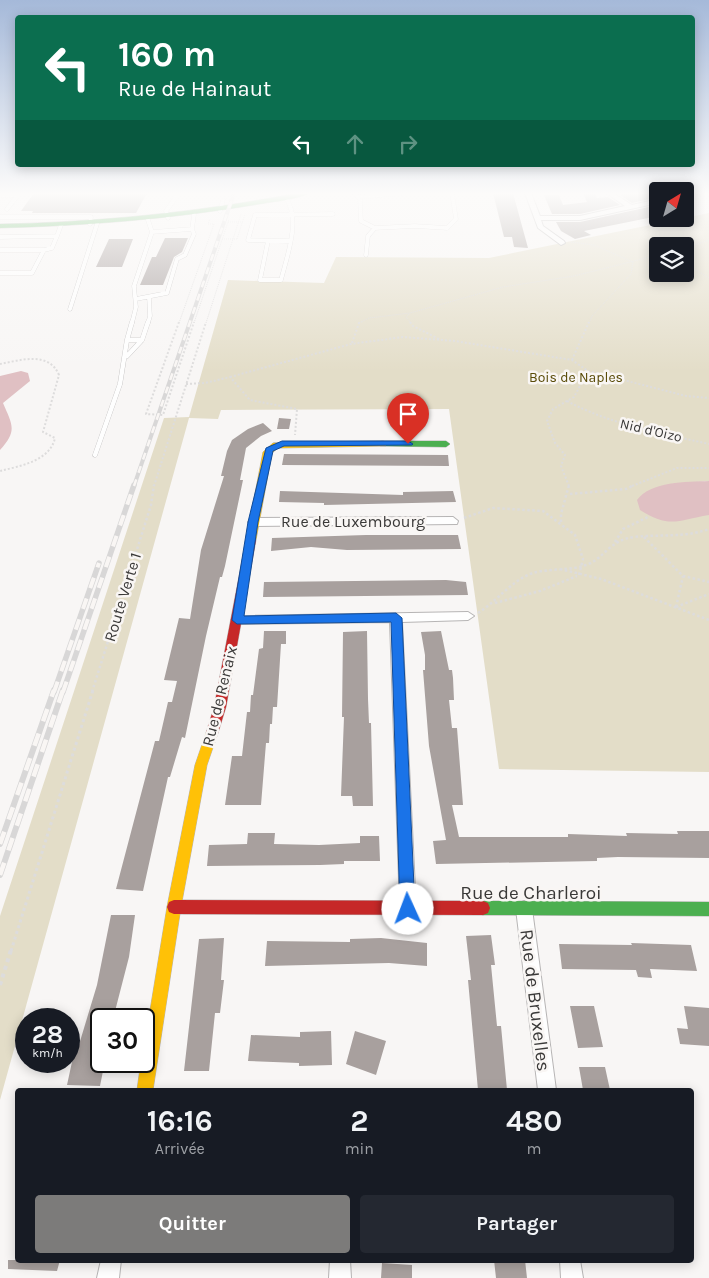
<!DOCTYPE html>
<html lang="fr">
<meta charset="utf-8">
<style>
:root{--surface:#171b24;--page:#242831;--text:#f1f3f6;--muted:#9ea1a6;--accent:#7c7b7a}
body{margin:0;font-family:Karla,sans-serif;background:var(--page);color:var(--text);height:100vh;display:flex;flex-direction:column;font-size:19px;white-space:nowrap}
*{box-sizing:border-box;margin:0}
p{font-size:16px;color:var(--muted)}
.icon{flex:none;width:28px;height:28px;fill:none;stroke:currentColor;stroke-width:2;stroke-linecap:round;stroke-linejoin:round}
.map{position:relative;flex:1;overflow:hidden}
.side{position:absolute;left:15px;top:1088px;width:679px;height:175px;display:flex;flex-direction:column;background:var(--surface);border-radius:5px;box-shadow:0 2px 12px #0003}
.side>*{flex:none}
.hud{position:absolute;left:15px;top:15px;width:680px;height:152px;border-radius:5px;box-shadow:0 2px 12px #0003;background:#0b6e4f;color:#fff;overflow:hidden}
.needle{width:32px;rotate:37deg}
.buttons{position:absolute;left:649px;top:182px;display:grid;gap:10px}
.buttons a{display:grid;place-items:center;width:45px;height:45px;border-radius:5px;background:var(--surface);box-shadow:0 2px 12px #0003;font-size:25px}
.speed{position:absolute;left:15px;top:1008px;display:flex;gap:10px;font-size:25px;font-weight:700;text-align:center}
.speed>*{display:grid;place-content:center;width:65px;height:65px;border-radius:50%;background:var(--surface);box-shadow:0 2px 12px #0003;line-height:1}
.speed small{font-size:12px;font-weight:400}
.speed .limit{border:2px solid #111;border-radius:8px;background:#fff;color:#111}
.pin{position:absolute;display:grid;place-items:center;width:42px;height:42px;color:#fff;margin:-51px -21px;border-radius:50% 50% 50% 0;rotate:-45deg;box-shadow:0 0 5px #0007}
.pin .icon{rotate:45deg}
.me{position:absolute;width:55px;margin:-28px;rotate:358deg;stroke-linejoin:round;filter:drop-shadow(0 0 4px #0008)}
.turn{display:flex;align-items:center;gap:18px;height:105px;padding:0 20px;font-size:22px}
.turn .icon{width:65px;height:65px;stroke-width:2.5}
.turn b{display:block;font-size:35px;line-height:42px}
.lanes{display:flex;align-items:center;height:48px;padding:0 20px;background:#0003;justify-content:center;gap:25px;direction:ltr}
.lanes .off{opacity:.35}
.eta{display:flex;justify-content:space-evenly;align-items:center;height:85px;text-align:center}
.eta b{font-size:30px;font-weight:700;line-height:35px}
.cta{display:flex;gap:10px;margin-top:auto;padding:10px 20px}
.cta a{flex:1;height:58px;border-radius:5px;background:var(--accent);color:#fff;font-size:20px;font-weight:700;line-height:58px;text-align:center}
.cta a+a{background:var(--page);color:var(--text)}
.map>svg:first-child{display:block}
</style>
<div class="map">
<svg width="709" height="1278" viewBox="0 0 709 1278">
<rect width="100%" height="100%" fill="#f8f6f5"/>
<path fill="#e3ddc8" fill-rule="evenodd" d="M709,213V481L672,484L709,515V772L499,769L449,409L221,410L218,419L189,418L0,1100V916L164,418L189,417L228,280L324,283L336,257L489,258ZM658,246H685V274H658Z"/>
<path fill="#e0c0c3" d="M21,371L28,373L30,381L3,403C12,424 18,431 0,450V376Z
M709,481V515C678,520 670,529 640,510L637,500C651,481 686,482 709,481Z"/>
<path fill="#a8a09e" d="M34,193H147L136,213H32L33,211H21Z
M493,193H513L528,248L514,247L512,237H504Z
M583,193H594L597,198L608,197L620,205L580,214H552L544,195H559L563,205L587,202Z
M638,193H658V197L632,203L620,195Z
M658,205V216L584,231L591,235L575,239L561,231L556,222H580Z
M165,238H188L182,252L174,257L163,285H140L152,257H156Z
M109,239H133L122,267H96Z
M279,418L291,419L289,429H277Z
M263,423L272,431L261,436L246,448L240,480H243L225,566L222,577H220L206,636L185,738L182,737L170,777H168L143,891L116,889L155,741H159L168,702H172L177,681L164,680L179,618L190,619L201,550L224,476H221L227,451L232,440L248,429Z
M284,454L448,455L449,466L282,465Z
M280,491L403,495V492L453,491L456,502L324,505V503L279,502Z
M366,535H458L461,549L347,550L311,547L271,551L272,538Z
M446,580L466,582L468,595L263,597L264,582Z
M264,631H286V644H281L277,707H273L272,724H270L269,743H266L261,805H225L232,756H242L247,712H250L251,695H253L259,649L263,648Z
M367,631L368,699L369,723H371L373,806H353L352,796H341L344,717H342L343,632Z
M441,631L449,670H452L453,678L454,700H449L452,728H457L463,805H452L459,837H568V834L627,836L626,833L678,834L677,831H709V858L618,857L597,858V861L436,864L433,841L446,840L429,746L423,670H425V655L421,632Z
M248,833H275L274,844L319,845L360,843V836H379L380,861H344V864L320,865L207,866L209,845L247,844Z
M111,915H135L129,957L113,1019H101V1061H105L100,1086L67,1085L75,1048H78L97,985Z
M491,935L495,965H491L497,1026H501L507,1090H478L468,980H471L466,936Z
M224,938L221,980H224L220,1013H215L209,1071H184L199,939Z
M381,938L427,943V966L389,963L265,966L267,941L350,942V939Z
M631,943L691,945L697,971L650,969L652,978L638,977L636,970L562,969L559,944L632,945Z
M570,1006H594L603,1047L578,1048Z
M684,1006L709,1008V1046L680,1044L677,1028L688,1029Z
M331,1031L332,1065L299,1066V1063L248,1061L251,1035L300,1037V1032Z
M355,1031L386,1041L376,1075L346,1064Z
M579,1067H605L610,1090H583Z
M8,1260H60L57,1271L8,1269Z
M494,1260H525L527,1278H496Z
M382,1263L412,1265V1278H381Z"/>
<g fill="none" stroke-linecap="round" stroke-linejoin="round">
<defs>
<path id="lane-far1" d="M354,193L360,199L361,221L375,228
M0,195H18L7,209
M359,197L404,193
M220,211L223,200
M0,217H91L90,224
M168,218L166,211L179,193
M148,220L152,232L192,229L194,215
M0,237L57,236L61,225
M268,241L260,280H281C287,256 301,220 286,198
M289,241L248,240L255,215L333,214
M0,250H44L32,273H0
M44,250L52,248L57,236
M366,255L368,236L375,228L415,226L447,228L456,219L452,193
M136,299L167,293L177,259L185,255L194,234L192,229
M70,309L97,224
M132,323L136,307L134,286L152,232
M148,323L150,316L149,297"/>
<path id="lane" d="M132,322L127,340H142L148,322
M127,356L142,340
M95,455L120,384L127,340"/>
<path id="street" d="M525,193H531L540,216H580L625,206L606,193H613L632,205L658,199V203L580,220H541L543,226L564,241L565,243L561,245L538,228Z
M685,193H699L685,197Z
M453,517L458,521L457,524L253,526L248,522L253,518Z
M468,612L474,616L468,620L402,622L416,909L414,914L408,917L402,914L400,909L390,622L237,624L231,620L237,616Z
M524,901L530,904L532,909L556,1090H538L516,909L518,904Z
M101,1260H121L119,1278H97Z
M330,1260H350L351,1278H329Z
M560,1260H580L583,1278H561Z"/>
<path id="fast" d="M297,193H309C297,200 269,202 254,205C170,219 85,226 0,228V224C100,222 199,212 297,193Z
M383,441H446L450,444L446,447L380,446V442Z
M483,901L709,902V916L483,915L478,913L476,908L478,903Z"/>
<path id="slow" d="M383,441L386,442V446L278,448L272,453L256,540L251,543L247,542L246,540L263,452L273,443Z
M212,728L216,729L218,733L207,765L181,907L153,1090H137L141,1061H144V1047L167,907L195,765L206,733L208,729Z"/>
<path id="jam" d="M251,537L256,540L226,707L218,733L216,737L212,738L208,737L206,733L214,707L246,540Z
M174,900L483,901L488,903L490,908L488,913L483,915L174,914L169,912L167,907L169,902Z"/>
</defs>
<use href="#lane-far1" stroke="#b7b5b5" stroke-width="4.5"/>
<use href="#lane" stroke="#b7b5b5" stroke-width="5"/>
<use href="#street" stroke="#b7b5b5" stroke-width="2"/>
<use href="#fast" stroke="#b7b5b5" stroke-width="1"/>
<use href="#slow" stroke="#b7b5b5" stroke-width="1"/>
<use href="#jam" stroke="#b7b5b5" stroke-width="1"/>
<path stroke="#dddcdc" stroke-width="1" stroke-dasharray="1 1" stroke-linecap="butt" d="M228,222H244
M222,239H238
M237,239L245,214
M571,242L594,245L633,262
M685,248L709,240
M685,252L690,266L709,278
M409,314L406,317L411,323
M179,323L214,224H208L210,219
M194,323L229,219
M206,323L241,214
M359,323L369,318L410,313L503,287L574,276L658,255
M589,323L592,316L631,274L633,262"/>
<path stroke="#dddcdc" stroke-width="2" stroke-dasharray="2 2" stroke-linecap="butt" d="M179,322L146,414L163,415L194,322
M410,322L413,326L439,339
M352,343L359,323L362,322
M572,360L589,322
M0,364C21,360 49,351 59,375L43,432L55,438C50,461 20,466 0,471
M230,377L351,344L403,337L455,341L572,360L588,371L686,396L709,398
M186,384L205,383L230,377L250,400L297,409L295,435
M567,401C612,425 660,433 709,444
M154,486L206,322
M569,486L561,466L565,455L555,443L547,421L553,409L574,397L588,371
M632,486L677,468H709"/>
<path stroke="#dddcdc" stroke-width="2.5" stroke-dasharray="2.5 2.5" stroke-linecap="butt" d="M570,494L626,489L634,485
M464,518L493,508L543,511L575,535L583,559L579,575
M561,522V514L569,485
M644,537L683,576L709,582
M615,542L623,529L648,517
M560,569L601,579L709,620
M495,603L540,591L577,576
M676,607L709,594
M676,607L683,576
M478,613C497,601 512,580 533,573C550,568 569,571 586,565C604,559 609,540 634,537C660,534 684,538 709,529
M92,692L151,505L154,485"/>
<path stroke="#dddcdc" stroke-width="3" stroke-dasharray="3 3" stroke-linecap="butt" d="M11,951L93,690"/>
<path stroke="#dddcdc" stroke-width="4" stroke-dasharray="4 4" stroke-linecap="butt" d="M0,985L11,950"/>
<use href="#lane-far1" stroke="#fefefe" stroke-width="4"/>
<use href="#lane" stroke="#fefefe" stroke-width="4.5"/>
<use href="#street" fill="#fefefe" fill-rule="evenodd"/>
<use href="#fast" fill="#4caf50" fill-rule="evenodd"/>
<use href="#slow" fill="#ffc107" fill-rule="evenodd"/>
<use href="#jam" fill="#c62828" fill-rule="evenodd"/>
<defs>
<path id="rail-far2" d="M134,486L234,193"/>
<path id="rail-far1" d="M54,692L99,563
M63,692L134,485"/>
<path id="rail" d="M0,844L54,690
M0,875L63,690"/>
</defs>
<use href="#rail-far2" stroke="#d8d7d7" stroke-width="4"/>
<use href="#rail-far1" stroke="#d8d7d7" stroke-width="5.5"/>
<use href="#rail" stroke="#d8d7d7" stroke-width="6"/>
<use href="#rail-far2" stroke="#f9f6f4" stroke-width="2.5" stroke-dasharray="7" stroke-linecap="butt"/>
<use href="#rail-far1" stroke="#f9f6f4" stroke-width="4" stroke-dasharray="11" stroke-linecap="butt"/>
<use href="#rail" stroke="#f9f6f4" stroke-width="4.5" stroke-dasharray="13" stroke-linecap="butt"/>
</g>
<linearGradient id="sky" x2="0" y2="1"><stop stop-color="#a5b9d9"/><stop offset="0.52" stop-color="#fcfbfa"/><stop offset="1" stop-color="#fcfbfa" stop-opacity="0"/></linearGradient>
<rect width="709" height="372" fill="url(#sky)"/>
<path fill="#1a73e8" stroke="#114b97" d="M408,441L413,444L412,445L284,446L273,451L258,522L244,616L396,613L402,618L415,909L413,914L408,916L402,914L400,909L391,622L237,624L232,620L248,522L266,448L282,441Z"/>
<g text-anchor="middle" stroke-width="5" stroke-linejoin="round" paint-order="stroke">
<g font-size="14" fill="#5a4c09" stroke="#f9f6f4">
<text x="576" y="382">Bois de Naples</text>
</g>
<g font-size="14" fill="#3a3938" stroke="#f9f6f4">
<text transform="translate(651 430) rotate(13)" y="5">Nid d'Oizo</text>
</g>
<g font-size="16" fill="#3a3938" stroke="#f9f6f4">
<text x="353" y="527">Rue de Luxembourg</text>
<text transform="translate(122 597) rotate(-73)" y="6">Route Verte 1</text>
<text transform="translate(219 696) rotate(-76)" y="6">Rue de Renaix</text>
</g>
<g font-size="19" fill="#3a3938" stroke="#f9f6f4">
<text x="531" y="899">Rue de Charleroi</text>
<text transform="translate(536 1000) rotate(83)" y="7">Rue de Bruxelles</text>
</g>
</g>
</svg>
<div class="buttons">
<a><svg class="needle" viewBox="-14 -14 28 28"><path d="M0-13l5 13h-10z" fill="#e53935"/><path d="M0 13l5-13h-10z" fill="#9ea1a6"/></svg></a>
<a><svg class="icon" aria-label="layers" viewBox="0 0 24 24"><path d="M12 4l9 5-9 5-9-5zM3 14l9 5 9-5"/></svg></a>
</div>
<div class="speed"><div>28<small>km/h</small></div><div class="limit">30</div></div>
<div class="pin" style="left:408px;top:444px;background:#d93025"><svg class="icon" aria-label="arrive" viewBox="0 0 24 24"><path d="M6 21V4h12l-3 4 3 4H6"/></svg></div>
<svg class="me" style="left:408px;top:909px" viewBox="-20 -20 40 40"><circle r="19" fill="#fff"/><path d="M0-13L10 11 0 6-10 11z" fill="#1a73e8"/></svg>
<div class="hud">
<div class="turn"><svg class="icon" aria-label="left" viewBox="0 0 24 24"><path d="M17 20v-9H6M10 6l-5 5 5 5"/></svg><div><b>160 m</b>Rue de Hainaut</div></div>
<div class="lanes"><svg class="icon" aria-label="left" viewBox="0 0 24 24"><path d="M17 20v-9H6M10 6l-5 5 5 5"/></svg><svg class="icon off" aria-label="ahead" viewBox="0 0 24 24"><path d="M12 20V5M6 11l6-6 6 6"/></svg><svg class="icon off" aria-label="right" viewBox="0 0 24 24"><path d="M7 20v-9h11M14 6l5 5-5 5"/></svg></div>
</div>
<section class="side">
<div class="eta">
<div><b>16:16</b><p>Arrivée</p></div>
<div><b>2</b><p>min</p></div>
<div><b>480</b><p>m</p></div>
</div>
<div class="cta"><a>Quitter</a><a>Partager</a></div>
</section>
</div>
